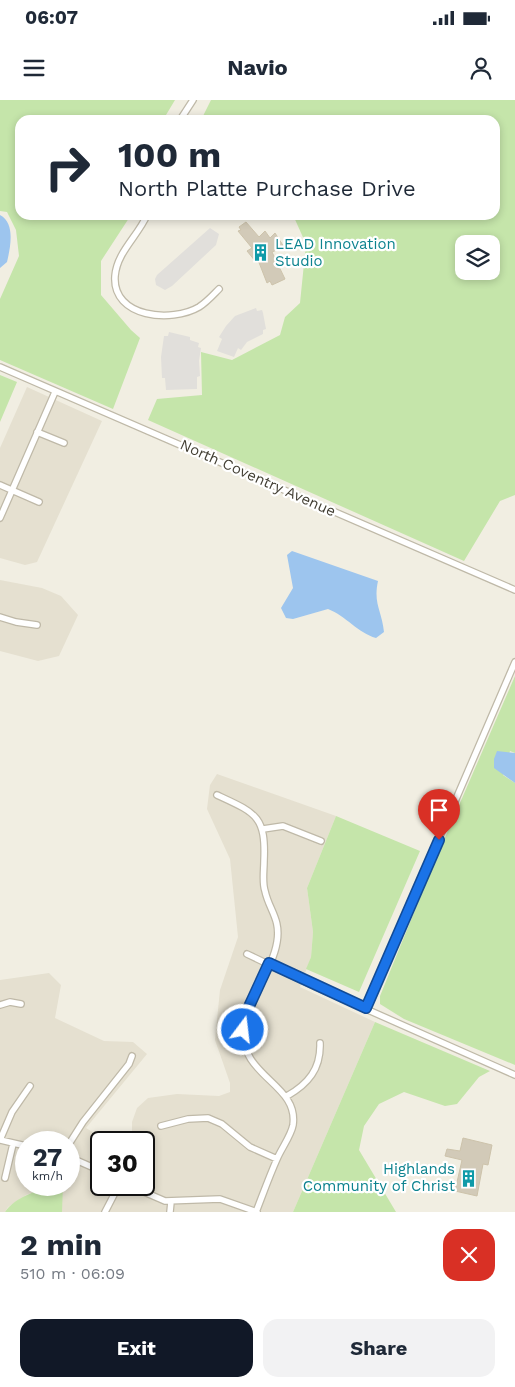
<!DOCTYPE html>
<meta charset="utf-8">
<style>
:root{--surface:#fff;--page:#f2f2f3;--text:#1f2937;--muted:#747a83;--accent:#111827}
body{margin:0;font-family:"Work Sans",sans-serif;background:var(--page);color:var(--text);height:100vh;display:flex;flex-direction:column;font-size:19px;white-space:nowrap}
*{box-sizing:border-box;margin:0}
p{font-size:16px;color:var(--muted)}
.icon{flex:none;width:28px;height:28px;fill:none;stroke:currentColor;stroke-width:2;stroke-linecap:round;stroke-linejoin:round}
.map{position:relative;height:1112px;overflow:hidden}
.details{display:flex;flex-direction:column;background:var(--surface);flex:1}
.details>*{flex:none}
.hud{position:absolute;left:15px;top:15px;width:485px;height:105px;border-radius:15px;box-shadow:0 2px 8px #0003;background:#fff;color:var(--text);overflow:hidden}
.fabs{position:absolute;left:455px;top:135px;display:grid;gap:10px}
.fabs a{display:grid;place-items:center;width:45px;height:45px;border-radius:10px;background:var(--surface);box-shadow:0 2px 8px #0003;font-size:25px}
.speed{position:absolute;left:15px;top:1031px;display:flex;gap:10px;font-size:25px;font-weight:700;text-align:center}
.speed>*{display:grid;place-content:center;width:65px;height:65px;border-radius:50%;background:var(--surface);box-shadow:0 2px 8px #0003;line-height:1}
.speed small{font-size:12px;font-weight:400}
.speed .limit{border:2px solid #111;border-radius:8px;background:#fff;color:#111}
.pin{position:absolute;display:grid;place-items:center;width:42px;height:42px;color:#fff;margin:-51px -21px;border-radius:50% 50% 50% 0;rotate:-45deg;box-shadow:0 0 5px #0007}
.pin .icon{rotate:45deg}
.me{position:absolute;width:55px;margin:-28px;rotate:15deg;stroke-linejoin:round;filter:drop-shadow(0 0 4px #0008)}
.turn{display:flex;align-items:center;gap:18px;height:105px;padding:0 20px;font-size:22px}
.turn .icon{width:65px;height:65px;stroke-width:2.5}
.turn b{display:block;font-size:35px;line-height:42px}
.round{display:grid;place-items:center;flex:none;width:52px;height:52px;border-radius:15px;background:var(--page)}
.headline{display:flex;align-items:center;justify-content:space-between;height:85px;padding:0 20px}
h1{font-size:30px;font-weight:700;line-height:38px}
.primary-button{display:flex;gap:10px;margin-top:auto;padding:10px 20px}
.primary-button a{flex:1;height:58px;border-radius:15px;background:var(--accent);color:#fff;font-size:20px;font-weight:700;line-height:58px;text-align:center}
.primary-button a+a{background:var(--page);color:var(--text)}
.status{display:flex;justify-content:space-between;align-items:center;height:35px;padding:0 25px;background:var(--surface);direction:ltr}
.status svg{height:14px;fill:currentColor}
header{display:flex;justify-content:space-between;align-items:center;height:65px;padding:0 20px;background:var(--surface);font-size:22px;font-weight:700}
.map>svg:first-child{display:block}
</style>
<div class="status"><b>06:07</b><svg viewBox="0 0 49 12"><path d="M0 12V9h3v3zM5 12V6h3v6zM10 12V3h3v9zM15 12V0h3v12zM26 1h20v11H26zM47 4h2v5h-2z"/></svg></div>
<header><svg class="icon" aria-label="menu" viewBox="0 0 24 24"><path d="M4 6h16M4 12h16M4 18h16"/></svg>Navio<svg class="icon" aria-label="person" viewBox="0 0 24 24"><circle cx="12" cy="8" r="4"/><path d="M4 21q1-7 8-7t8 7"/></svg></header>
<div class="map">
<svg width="515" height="1112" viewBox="0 0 515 1112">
<rect width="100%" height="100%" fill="#f1eee2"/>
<path fill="#e5e0d0" d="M27,287L102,321L37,462L25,465L0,458V348Z
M0,480L42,488L61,496L78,515L59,556L38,561L0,551Z
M217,674L336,716L307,788L313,832L311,857L300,887L375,922L293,1112H62V1088L63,1085H69V1042H26V1085H52L26,1095L8,1107L5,1112H0V880L49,873L61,885L55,918L104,941L133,942L147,954L86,1028L109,1042H101V1085H144V1042H132V1022L137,1008L148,998L177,994L219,996L230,992V983L215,940L220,890L238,837L230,759L207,709L210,685Z"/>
<path fill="#c5e5aa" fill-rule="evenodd" d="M0,0H175L163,20H20V115H131L101,161V195L131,230L140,238L113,309L0,260V199L19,156L16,130L7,112L0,111Z
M211,0H515V395L500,401L464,461L148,320L157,299L202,295L201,252L232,260L280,235L285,217L300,203L306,144L293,115H495V20H201ZM464,144H491V171H464Z
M0,275L17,282L0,322Z
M515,576V653L510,651L503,675L515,683V965L404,919L380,904V896L437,756Z
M336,716L420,751L359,892L306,869L311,857L313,832L307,788Z
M375,922L490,971L479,977L457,1004L445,1006L404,992L379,1004L364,1026L359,1050L396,1112H293Z
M52,1085H63L62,1112H5C15,1097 37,1091 52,1085Z"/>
<path fill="#e1dfdb" d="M210,128L219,134L216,145L172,186L165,190L156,185L155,179L157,175Z
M256,208L257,211L262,210L263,213L266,229L263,230V234L247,242L241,250L238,248L234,257L217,251L222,239L219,237L226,226L235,216Z
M169,232L190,237V240L199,243L198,247L201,248L199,261L200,276L197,277V289L166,290L165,278H162L161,257L164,236H168Z"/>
<path fill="#9dc5ee" d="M0,115C16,123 10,149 7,162L0,168Z
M292,451L378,481C373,504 382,511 384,532L376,538C358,533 346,516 328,509L293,519L286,518L281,508L293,488L287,455Z
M497,651L515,653V683L494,668V659Z"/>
<path fill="#d2cab8" stroke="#cdc3ab" d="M246,122L259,137L265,131L270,138L275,133L284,147L272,152L285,179L272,185L270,181L267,183L258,160L256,162L247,151L252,148L238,131L241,130L239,127Z
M463,1038L492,1045L488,1065L483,1064L477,1096L455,1091L462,1060L445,1056L447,1049L460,1051Z"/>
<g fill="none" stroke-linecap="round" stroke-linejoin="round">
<defs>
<path id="minor" d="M180,20L193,0
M147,115C138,136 117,152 115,176C112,218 172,223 199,207C207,202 213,195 219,189
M0,267L515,490
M37,332L64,343
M0,385L39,402
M0,418L55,292
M0,517L16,522L37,525
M217,695C256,713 266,716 264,761C264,771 262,782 265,791C269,810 281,819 277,842C272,873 245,898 243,929C240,977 299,984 293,1025C291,1036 281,1049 277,1059C269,1077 263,1094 256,1112
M263,729L283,726L321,741
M247,854L314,886L515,975
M0,905L10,902L21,904
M366,908L515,562
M287,996C308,984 321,969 320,943
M161,1026L188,1019L208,1018L222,1024L250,1047L277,1059
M0,1040L12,1012L30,986
M0,1040L26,1046
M69,1044L83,1022L129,964L132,956
M69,1057L101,1071
M5,1078L13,1044
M128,1085L165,1101L220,1099L257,1112
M105,1112L119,1085
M170,1112L171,1102"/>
</defs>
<use href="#minor" stroke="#bfb9a8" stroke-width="8"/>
<use href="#minor" stroke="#fff" stroke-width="5.5"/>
</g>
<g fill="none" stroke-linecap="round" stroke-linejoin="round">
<defs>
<path id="route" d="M243,930L246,913L269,863L366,908L439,740"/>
</defs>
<use href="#route" stroke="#114b97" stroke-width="12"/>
<use href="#route" stroke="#1a73e8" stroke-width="9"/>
</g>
<defs>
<symbol id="building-bare" viewBox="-9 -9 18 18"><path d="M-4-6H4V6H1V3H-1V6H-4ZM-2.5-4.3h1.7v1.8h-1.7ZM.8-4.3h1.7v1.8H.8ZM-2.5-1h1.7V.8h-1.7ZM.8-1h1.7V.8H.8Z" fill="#0f9aa8" stroke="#fff" stroke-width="2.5" paint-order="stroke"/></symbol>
</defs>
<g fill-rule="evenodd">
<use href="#building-bare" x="248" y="140" width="25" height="25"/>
<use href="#building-bare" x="456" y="1066" width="25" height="25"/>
</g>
<g text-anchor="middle" stroke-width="4.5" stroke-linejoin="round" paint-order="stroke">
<g font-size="15" fill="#0d838f" stroke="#fff" text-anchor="start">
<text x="275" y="149">LEAD Innovation<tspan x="275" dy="17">Studio</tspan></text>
<text x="455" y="1074" text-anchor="end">Highlands<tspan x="455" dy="17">Community of Christ</tspan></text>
</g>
<g font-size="15" fill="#423e33" stroke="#fff">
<text transform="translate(258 378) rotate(24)" y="5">North Coventry Avenue</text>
</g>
</g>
</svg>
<div class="fabs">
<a><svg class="icon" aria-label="layers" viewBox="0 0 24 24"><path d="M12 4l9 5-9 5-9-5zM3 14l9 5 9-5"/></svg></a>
</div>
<div class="speed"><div>27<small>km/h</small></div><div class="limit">30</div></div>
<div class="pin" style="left:439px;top:740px;background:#d93025"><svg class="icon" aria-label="arrive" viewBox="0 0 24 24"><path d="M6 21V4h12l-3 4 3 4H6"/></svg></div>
<svg class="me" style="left:243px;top:930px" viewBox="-20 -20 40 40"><circle r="17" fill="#1a73e8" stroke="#fff" stroke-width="3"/><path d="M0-11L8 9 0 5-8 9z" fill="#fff"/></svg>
<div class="hud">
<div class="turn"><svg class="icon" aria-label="right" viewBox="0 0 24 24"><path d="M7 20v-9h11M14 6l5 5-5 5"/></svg><div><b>100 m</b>North Platte Purchase Drive</div></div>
</div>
</div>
<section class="details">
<div class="headline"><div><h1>2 min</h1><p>510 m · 06:09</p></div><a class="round" style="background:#d93025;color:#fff"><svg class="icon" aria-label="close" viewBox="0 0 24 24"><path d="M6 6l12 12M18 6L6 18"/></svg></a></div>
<div class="primary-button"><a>Exit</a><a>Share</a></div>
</section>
